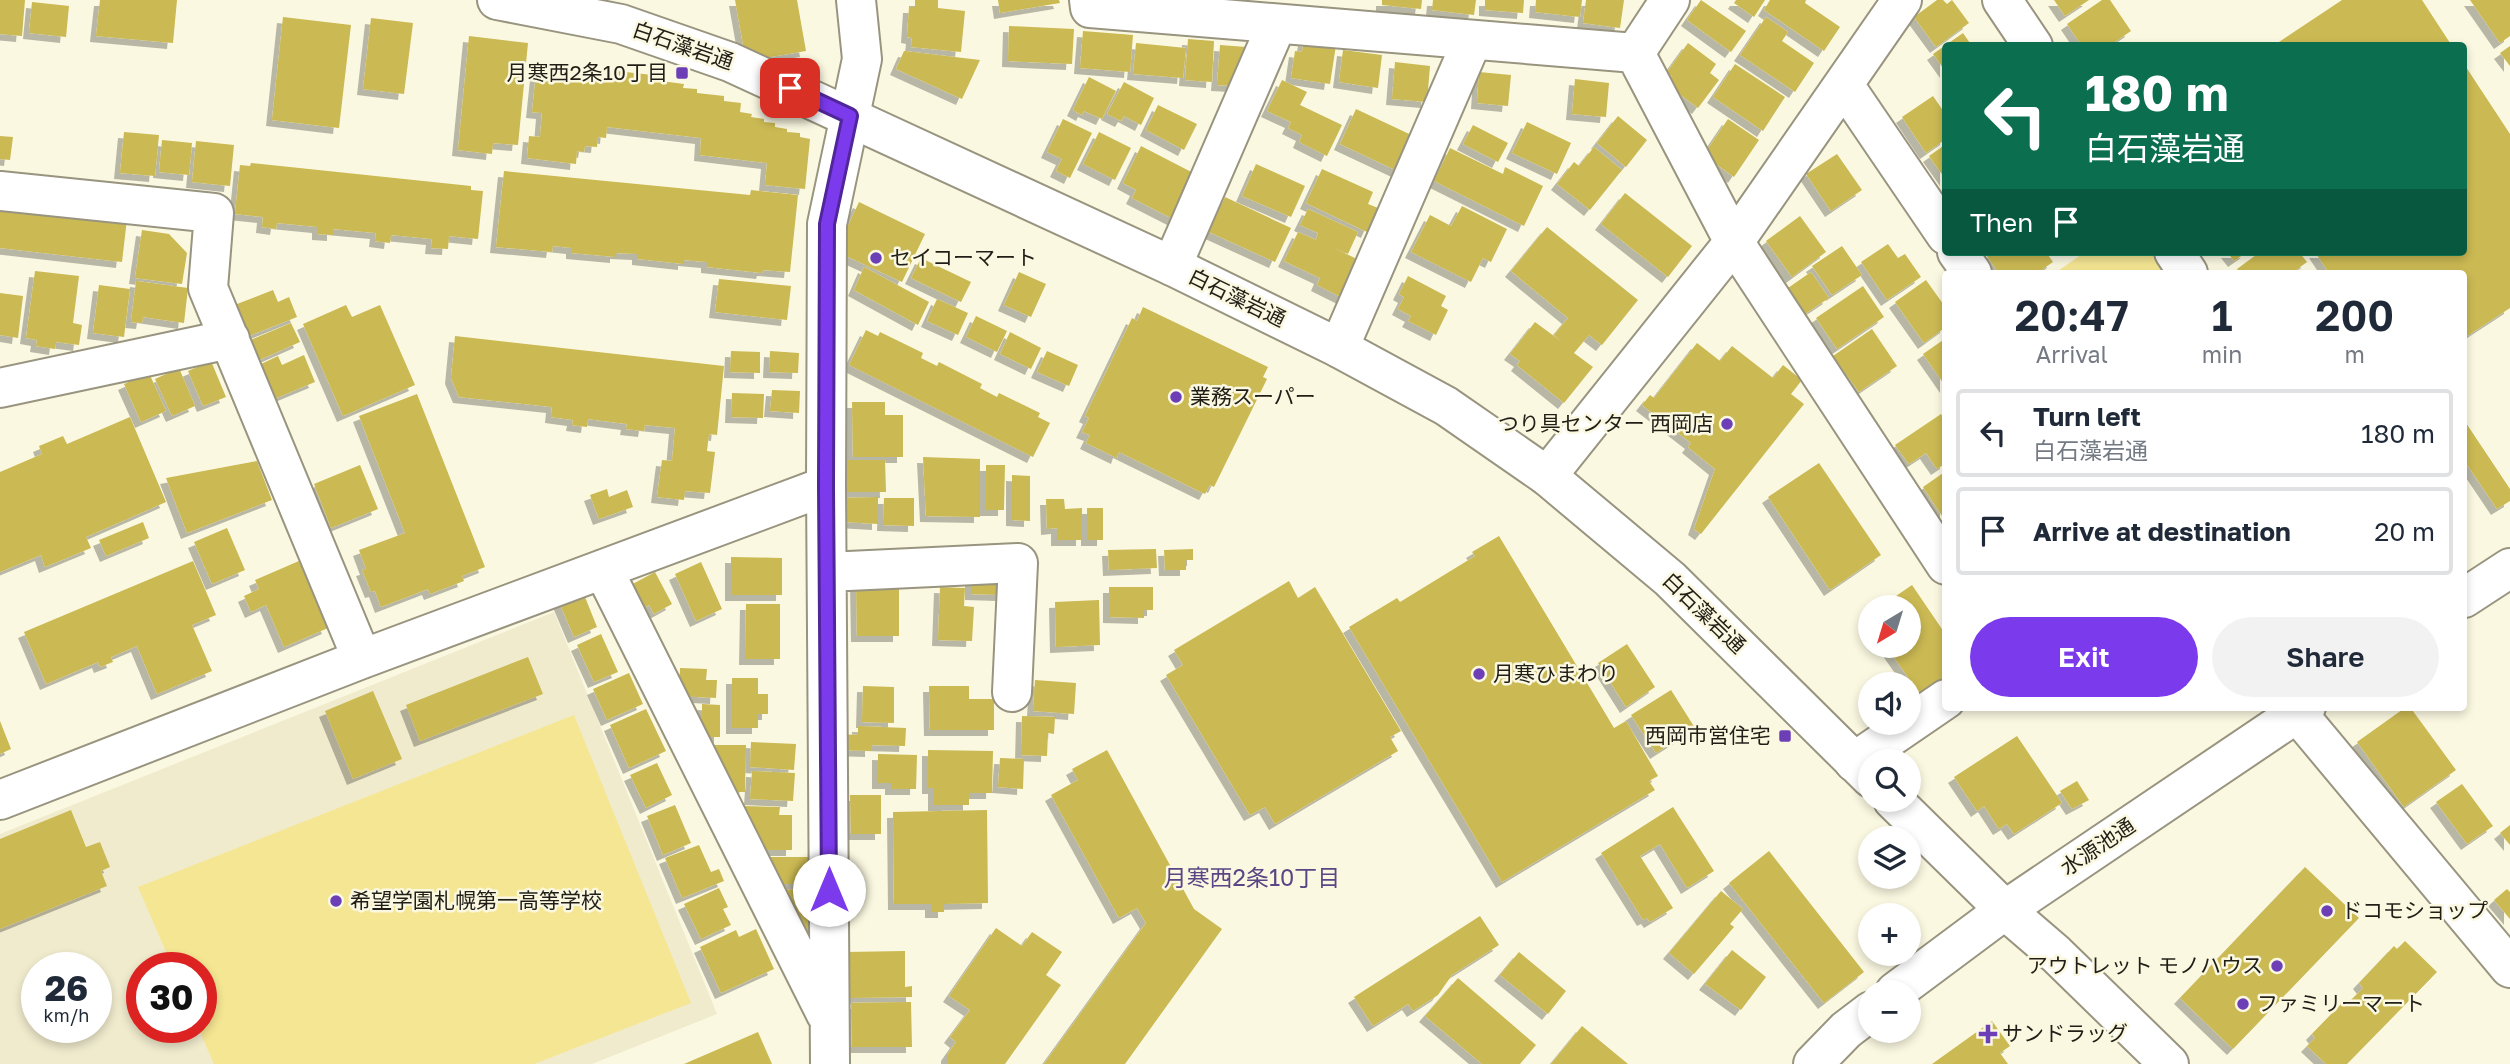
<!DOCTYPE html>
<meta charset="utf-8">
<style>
:root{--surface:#fff;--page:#f2f2f3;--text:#1f2937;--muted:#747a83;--line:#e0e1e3;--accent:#7c3aed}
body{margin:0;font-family:"Golos Text","Noto Sans JP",sans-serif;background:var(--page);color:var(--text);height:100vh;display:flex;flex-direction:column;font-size:26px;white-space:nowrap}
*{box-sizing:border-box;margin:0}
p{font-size:23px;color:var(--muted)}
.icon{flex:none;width:38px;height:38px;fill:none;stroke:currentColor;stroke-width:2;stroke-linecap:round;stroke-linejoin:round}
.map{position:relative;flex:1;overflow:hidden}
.panel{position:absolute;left:1942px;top:270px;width:525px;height:441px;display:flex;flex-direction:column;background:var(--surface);border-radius:7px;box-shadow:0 4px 10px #0003}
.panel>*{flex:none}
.banner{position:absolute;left:1942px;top:42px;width:525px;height:214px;border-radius:7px;box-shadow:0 4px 10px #0003;background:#0b6e4f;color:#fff;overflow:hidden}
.needle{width:46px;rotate:218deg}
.tools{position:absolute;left:1858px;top:595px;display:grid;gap:14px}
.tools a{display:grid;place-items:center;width:63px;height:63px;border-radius:50%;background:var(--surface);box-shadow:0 4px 10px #0003;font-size:35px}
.speed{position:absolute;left:21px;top:952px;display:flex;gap:14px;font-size:35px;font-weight:700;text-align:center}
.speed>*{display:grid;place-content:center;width:91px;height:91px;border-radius:50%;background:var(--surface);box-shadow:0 4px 10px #0003;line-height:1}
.speed small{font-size:18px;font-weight:400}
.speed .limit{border:10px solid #d22;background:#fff;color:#111}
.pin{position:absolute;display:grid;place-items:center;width:60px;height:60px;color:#fff;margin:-30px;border-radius:14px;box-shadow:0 4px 10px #0006}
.me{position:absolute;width:77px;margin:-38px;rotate:0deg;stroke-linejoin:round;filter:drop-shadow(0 0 5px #0008)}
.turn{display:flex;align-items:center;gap:24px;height:147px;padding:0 28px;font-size:32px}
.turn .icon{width:91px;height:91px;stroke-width:2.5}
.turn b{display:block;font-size:49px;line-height:60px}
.then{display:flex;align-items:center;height:66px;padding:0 28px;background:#0003;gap:14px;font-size:26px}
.eta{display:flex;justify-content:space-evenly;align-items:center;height:119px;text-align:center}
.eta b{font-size:42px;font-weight:600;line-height:49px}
.primary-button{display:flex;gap:14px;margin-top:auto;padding:14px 28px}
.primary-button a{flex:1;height:80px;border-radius:42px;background:var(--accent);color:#fff;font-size:28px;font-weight:600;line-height:80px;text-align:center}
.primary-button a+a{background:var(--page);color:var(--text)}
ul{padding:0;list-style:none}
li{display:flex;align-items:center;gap:21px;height:88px;margin:0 14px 10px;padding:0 14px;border:4px solid var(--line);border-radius:7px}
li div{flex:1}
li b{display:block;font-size:26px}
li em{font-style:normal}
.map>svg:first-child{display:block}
</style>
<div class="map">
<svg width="2510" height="1064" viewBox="0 0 2510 1064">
<defs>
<filter id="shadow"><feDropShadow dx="-6" dy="6" stdDeviation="0" flood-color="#0004"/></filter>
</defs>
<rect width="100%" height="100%" fill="#fbf8e1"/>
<path fill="#f0ebcd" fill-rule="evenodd" d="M554,612L717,1014L592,1064H0V834ZM37,968H96V1027H37ZM142,968H201V1027H142Z"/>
<path fill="#f5e693" d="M2085,252H2152L2167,273H2055Z
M574,715L691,1003L534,1064H214L198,1027H201V968H173L138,887Z"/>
<path fill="#cbb952" filter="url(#shadow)" d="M0,0H25L22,36L0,34Z
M100,0H177L173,43L96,36Z
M735,0H797L806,51L746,61Z
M915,0H938V8L965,11L961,52L911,47L912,38L907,37L909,7H915Z
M998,0H1059L1060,3L1000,13Z
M1382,0H1422L1421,9L1382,5Z
M1433,0H1476L1474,15L1432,10Z
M1485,0H1524L1523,13L1485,10Z
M1536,0H1582L1580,17L1535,12Z
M1586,0H1624L1620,28L1583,23Z
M1701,0L1746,31L1731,52L1687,20Z
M1736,0H1765L1754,17L1734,3Z
M1770,0H1806L1805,3L1840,27L1824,51L1764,10Z
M1937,0H1943L1947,4L1952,0L1969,23L1936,47L1914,17Z
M2054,0H2089L2065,16Z
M2102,0H2110L2131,31L2109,46H2082L2067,24Z
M2342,0H2422L2452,46H2273Z
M2470,0H2510V36L2500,43Z
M32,2L69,6L66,37L29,33Z
M283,17L351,25L339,128L272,120Z
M1766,17L1788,32L1782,41L1814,63L1795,92L1740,55Z
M371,18L413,23L404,94L363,89Z
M1009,26L1074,29L1072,64L1008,61Z
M1083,31L1133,35L1130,72L1080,68Z
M1963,33L1972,46H1946V72L1933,54Z
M469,36L528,43L518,145L493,143L492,154L458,150Z
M1188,39L1214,41L1212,82L1185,80Z
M1304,40L1336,45L1330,84L1291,78L1295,51L1302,52Z
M1136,43L1186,48L1183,78L1133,74Z
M1688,43L1716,64L1710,73L1719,80L1698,108L1666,84L1672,76L1667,72Z
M1220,45L1246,47L1244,70L1236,86L1217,85Z
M2510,46V66L2500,53Z
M1343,50L1382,55L1378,88L1339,82Z
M904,51L980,60L962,99L896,69Z
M1395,62L1430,66L1427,102L1392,99Z
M1735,64L1785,97L1763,131L1713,97Z
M2464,64L2510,134V308L2464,338V273H2329L2315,252H2464Z
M608,70L661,76V81L684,84L683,88L697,89V93L724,96V101L741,103L740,112L752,114L751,117L764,119V122L775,123V127L787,129V132L800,133V137L810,139L805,189L765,185L767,163L700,155L701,138L607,127L606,138L598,137L597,147L585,146L584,152L577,151L576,164L527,158L529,136L540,137L542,113L532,112L536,74L607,82Z
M1479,72L1511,75L1508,106L1477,103Z
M1089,77L1116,91L1102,119L1084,111L1082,115L1073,110Z
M1575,79L1609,83L1606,117L1572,114Z
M1282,80L1307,92L1300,105L1342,125L1327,156L1299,142L1302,135L1288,128L1291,122L1267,111Z
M1124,82L1154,98L1141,125L1124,116L1121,121L1107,114Z
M1933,96L1946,115V139L1926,153L1902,117Z
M1158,105L1197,124L1184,150L1146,130Z
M1356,109L1422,140L1406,175L1340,144Z
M1618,116L1647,140L1626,167L1597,143Z
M1063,119L1092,133L1070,178L1056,171L1062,159L1047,152Z
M1728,119L1759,140L1734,177L1712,161L1707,150Z
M1527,122L1571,143L1557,174L1512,153Z
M1473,125L1508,143L1498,162L1463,144Z
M124,132L159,135L155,176L120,173Z
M1099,132L1131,148L1115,180L1083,164Z
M0,136L13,137L10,160L0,159Z
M162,140L192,143L189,175L159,172Z
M196,141L234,145L230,186L192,182Z
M1946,144V180L1929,156Z
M1141,146L1201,177L1179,222L1132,198L1136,190L1123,183Z
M1594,147L1622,170L1590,210L1557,184L1574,162L1579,166Z
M1450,148L1503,174L1505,167L1543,186L1524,226L1434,181Z
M1837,154L1862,190L1831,211L1806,174Z
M251,163L471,186V190L483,191L478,239L449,236L448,249L431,248L432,239L391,235L390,243L375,241L376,233L333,229V235L318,234V227L277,223L276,229L262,227L263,217L235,214L240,165L250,166Z
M1256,164L1305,186L1291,217L1242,196Z
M1322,169L1373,192L1368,204L1378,208L1367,232L1306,203Z
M504,171L750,195L751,190L798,195L790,272L763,270L762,273L707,267V262L684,260V264L638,259V254L616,253V257L572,253V248L553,246L552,252L496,247Z
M1625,193L1692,246L1668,277L1601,224Z
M1225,197L1291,228L1275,262L1209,232Z
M859,202L925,234L902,282L844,255L840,243Z
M0,203L127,219L122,262L0,248Z
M1462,206L1507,229L1491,262L1483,258L1471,282L1411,252L1430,215L1451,226Z
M1308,209L1358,232L1348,254L1330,246L1361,261L1343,298L1317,285L1320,278L1284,261L1298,232L1316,240L1318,233L1300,225Z
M1800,216L1826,252L1792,277L1766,241Z
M1547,227L1638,300L1602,345L1589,335L1574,353L1593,367L1564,403L1517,365L1520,361L1510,354L1535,322L1562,342L1554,335L1568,318L1511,271Z
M142,230L169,234L187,253L182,284L135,278Z
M1888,244L1898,258L1905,254L1921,277L1887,300L1861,262Z
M1842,246L1862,275L1832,295L1812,266Z
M1984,252H2046L2053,262L2037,273H1999Z
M2227,252H2247L2234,261Z
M2260,252H2299L2307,262L2292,273H2240L2237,269Z
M921,258L971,282L961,302L911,278Z
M864,267L929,302L918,325L854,290Z
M35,271L79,276L73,323L82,325L79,345L56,342L55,349L36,346L37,340L26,338Z
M1019,272L1046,284L1031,317L1004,305Z
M1811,272L1829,298L1805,314L1788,288Z
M1408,276L1446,296L1441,306L1448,310L1436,335L1408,321L1411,316L1398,309L1404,297L1399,294Z
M719,279L791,286L787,320L715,312Z
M1926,280L1946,308V327L1924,343L1895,302Z
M136,281L188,288L184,323L143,317L142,323L131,322Z
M99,285L130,289L124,337L93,333Z
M1863,286L1884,317L1837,349L1816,318Z
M273,290L278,302L289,297L297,317L244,338L232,306Z
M0,293L23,296L18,338L0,335Z
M937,299L968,313L958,335L927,321Z
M346,305L352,317L380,305L415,385L343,416L303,324Z
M1143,307L1268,367L1263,377L1267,379L1214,487L1210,485L1205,494L1119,452L1117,458L1086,443L1090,435L1082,432L1089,418L1085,416L1132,318L1137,321Z
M976,316L1007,331L997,352L966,337Z
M291,323L300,342L257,361L248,341Z
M1872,329L1897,366L1859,392L1833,356Z
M866,330L878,336L880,332L923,353L921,358L937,366L939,362L982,384L980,388L997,397L999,393L1040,413L1038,417L1050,423L1033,457L849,365Z
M1010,332L1041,348L1031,369L1000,354Z
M455,336L724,366L717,435L709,434L707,451L715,452L710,493L685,491L684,500L657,497L662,460L672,461L675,428L645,425L644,431L626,429L627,424L588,419L587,427L572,425L573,420L551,417L552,407L459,397L451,378Z
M1946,338V387L1923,354Z
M1697,343L1720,361L1732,346L1773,378L1783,365L1802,380L1791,394L1804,404L1701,534L1694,529L1715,469L1688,447L1691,443L1642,405L1650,395L1654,398Z
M731,351L760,352V373L730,372Z
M770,351L799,353L798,373L769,372Z
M1047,351L1078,365L1069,386L1037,372Z
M304,355L315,382L274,399L259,365L278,356L282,365Z
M211,361L226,397L203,406L188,371Z
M179,368L195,406L172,416L155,379Z
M149,373L166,411L141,422L124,384Z
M772,390L800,391L799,413L770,411Z
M732,393L764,394L763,418L731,417Z
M417,394L485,567L462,576L464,581L430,594L428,589L381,607L375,591L371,592L362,570L366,569L359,550L405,533L359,416Z
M852,402H885V415H903V457H853Z
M1941,414L1946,422V463L1937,469L1926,453L1909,464L1895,445Z
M130,417L166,502L86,537L91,548L45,567L41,555L0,572V472L42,454L39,446L63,436L67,444Z
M2464,420L2510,489V501L2497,509L2464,460Z
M923,457L980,459V517L926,516Z
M844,460H885L886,492H844Z
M257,461L272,500L187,533L166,478Z
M1819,463L1881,555L1830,590L1768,497Z
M360,465L378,509L331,528L314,484Z
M986,465H1005L1004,510H986Z
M1946,471V522L1923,487Z
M1012,475L1030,476V521L1012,520Z
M607,489L609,497L627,490L633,507L599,519L590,495Z
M878,497V524L844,522L843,498Z
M884,498H914V526L883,525Z
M1046,499H1064L1065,509L1082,508V540H1057V528L1047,529Z
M1087,508H1103V540H1087Z
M143,522L149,538L106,556L99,540Z
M227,528L245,570L212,584L194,542Z
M1499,536L1614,728L1626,721L1658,776L1649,781L1655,790L1502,882L1349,627L1397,598L1400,602L1475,556L1472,552Z
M1156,549L1157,568L1109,570L1108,550Z
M1193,549V560H1186V570H1165L1164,550Z
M731,557L782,558V595H731Z
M193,561L216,615L192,625L212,671L157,694L137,646L111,657L113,662L100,667L98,662L46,684L24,632Z
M299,561L328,628L284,647L266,605L251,612L244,596L259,589L255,580Z
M701,562L722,609L696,621L675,574Z
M655,572L672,604L654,614L649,605L642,609L629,586Z
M971,572L1004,573L1003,595L971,594Z
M856,579H899V636H857Z
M1289,581L1298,598L1315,587L1401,731L1390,737L1398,751L1275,824L1265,807L1250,815L1166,675L1183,665L1174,650Z
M1912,585L1946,635V680L1922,697L1886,646H1909V607H1880Z
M581,587L597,627L574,637L557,597Z
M940,587L965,588L964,606L974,607L972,641L938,640Z
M1109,587H1153V610H1144V618L1109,617Z
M1099,600L1100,645L1056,647L1055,602Z
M746,604H780V659H745Z
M601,634L618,672L594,682L577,645Z
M1627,644L1655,687L1626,707L1598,663Z
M528,657L543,694L420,741L406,705Z
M680,668L707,669L706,680H717L716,698L679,696Z
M629,673L643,704L607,720L593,689Z
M732,678H758V694H768V714H758V728H732Z
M1035,680L1076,683L1074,714L1033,711Z
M863,686L894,687V723L862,722Z
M929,686H969V699H994V730H930Z
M1671,690L1695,728L1656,753L1631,715Z
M373,691L402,759L353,779L325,711Z
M702,704L720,705V737H702Z
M2406,707H2410L2456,770L2404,807L2357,742Z
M646,709L666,751L629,768L610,725Z
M1022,716L1055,717L1054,734L1048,733L1047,756L1021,755Z
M0,721L11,749L0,754Z
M858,726L906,728L905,746L871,745V751L838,750V734L858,735Z
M2017,736L2062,803L2014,834L2007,824L1999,829L1984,806L1977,811L1954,777Z
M751,742L796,744L794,770L750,767Z
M713,745H746L745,792H728L713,760Z
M928,750L993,751L992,793H969V805H934V788H928Z
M1107,750L1194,909L1222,929L1125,1064H1044L1146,923L1137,908L1119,918L1051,795L1078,780L1072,769Z
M878,754L917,755L916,789H891V783H878Z
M1000,758L1024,759L1023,789L998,787Z
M657,763L672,795L646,808L630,775Z
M752,771L795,773L793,801L750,799Z
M2077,781L2089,800L2072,809L2060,791Z
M2462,784L2493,826L2467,844L2436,802Z
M850,795H881V834H851Z
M675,805L691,843L663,855L647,816Z
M743,806L780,807L779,815H792V850H753V825H743Z
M1673,807L1714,871L1687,888L1660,844L1640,856L1673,908L1650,922L1647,918L1643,920L1601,853Z
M71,810L86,847L100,842L110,867L101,871L107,886L0,929V839Z
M987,810L988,903L944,904V912H931V904H894L893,812Z
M2510,825V845L2500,833Z
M699,845L711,872L719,869L724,881L682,898L665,858Z
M1769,851L1864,972L1824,1003L1729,883Z
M771,857H808V884H771Z
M2305,867L2359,918L2233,1049L2180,998Z
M719,888L728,907L723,909L731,925L701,939L684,904Z
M807,889L810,935L797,936L778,890Z
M2507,889L2510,892V919L2494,900Z
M1721,891L1743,909L1730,924L1734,927L1694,974L1669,953Z
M1480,916L1499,945L1452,975L1438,995L1413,1011L1408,1004L1373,1026L1354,997Z
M996,928L1022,946L1032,932L1062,952L1046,975L1061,985L1005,1064H947V1055L956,1042L950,1037L970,1010L949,996Z
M756,929L774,969L721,993L700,947L736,930L739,937Z
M2405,941L2437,972L2347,1064H2326L2307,1046L2315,1038L2312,1034L2345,1000L2348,1003L2363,988L2359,983L2394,946L2397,949Z
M1732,950L1766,977L1741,1010L1705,984Z
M905,951V987L912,986V997L847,998L846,952Z
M1519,952L1566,991L1548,1014L1500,975Z
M1458,978L1536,1045L1520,1064H1482L1425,1016Z
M911,1002L912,1047H852L851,1003Z
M1992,1021L2010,1046L2000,1053L2008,1064H1932Z
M1582,1026L1628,1064H1551Z
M758,1032L772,1064H684Z"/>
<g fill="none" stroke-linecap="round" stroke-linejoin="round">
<defs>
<path id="minor" d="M1089,0L1090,8L1635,53L1734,242L1946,565
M2002,0L2033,46
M1635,53L1670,0
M1844,85L1946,235
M0,191L214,213L208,288L362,659
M1957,252L1972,273
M2174,252L2188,273
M1172,266L1277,24
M1339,348L1472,41
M0,388L230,339
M1547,476L1734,242L1902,0
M603,569L826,1014
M827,572L1018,563L1012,692
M2464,598L2510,568
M2297,713L2510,968
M1854,762L1946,699
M0,800L362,659L826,486
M1895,992L2005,910L2306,707
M830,1064L826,486L827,224L862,59L856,0
M1813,1064L1846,1030L1871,1011"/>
<path id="major" d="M497,0L621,24L730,62L1172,266L1339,348L1446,406L1547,476L1670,579L1871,778
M1893,800L2005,910L2056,954L2169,1064"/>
</defs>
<use href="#minor" stroke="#98947f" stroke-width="42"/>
<use href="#major" stroke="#98947f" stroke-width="42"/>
<use href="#minor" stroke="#fff" stroke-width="38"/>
<use href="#major" stroke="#fff" stroke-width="38"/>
</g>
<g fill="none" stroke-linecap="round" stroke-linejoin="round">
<defs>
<path id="route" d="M790,88L850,116L827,224L826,486L829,890"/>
</defs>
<use href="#route" stroke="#51269a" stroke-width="18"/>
<use href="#route" stroke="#7c3aed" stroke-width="12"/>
</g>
<g fill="#6d3fb7" stroke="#fbf8e1" stroke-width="2.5">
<rect x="675" y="66" width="14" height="14" rx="3.5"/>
<circle cx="876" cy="258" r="7"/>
<circle cx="1176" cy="397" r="7"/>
<circle cx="1727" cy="424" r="7"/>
<circle cx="1479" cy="674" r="7"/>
<rect x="1778" y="729" width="14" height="14" rx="3.5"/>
<circle cx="336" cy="901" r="7"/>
<circle cx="2327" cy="911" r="7"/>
<circle cx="2277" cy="966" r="7"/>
<circle cx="2243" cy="1004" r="7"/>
<path d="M1984.5 1023.5h7v7h7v7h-7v7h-7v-7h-7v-7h7z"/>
</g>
<g text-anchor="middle" stroke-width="5" stroke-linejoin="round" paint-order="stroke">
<g font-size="21" fill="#201e16" stroke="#fbf8e1">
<text transform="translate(683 46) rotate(19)" y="7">白石藻岩通</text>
<text transform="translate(1237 298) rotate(26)" y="7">白石藻岩通</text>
<text transform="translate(1704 613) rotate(44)" y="7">白石藻岩通</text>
<text transform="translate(2098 847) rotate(-34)" y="7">水源池通</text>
</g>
<g font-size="21" fill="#201e16" stroke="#fbf8e1" text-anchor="start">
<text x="668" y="80" text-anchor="end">月寒西2条10丁目</text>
<text x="890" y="265">セイコーマート</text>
<text x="1190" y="404">業務スーパー</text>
<text x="1713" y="431" text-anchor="end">つり具センター 西岡店</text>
<text x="1493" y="681">月寒ひまわり</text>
<text x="1771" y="743" text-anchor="end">西岡市営住宅</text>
<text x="350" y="908">希望学園札幌第一高等学校</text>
<text x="2341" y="918">ドコモショップ</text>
<text x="2263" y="973" text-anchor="end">アウトレット モノハウス</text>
<text x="2257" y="1011">ファミリーマート</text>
<text x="2002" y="1041">サンドラッグ</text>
</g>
<g font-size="23" fill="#5a4684" stroke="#fbf8e1">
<text x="1252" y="886">月寒西2条10丁目</text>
</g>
</g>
</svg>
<div class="tools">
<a><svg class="needle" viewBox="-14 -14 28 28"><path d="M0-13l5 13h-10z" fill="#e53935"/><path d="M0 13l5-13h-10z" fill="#747a83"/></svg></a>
<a><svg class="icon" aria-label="sound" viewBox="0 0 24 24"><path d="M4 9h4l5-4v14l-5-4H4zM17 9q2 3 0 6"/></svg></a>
<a><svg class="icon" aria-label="search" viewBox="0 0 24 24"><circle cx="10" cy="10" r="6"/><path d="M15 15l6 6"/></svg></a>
<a><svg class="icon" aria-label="layers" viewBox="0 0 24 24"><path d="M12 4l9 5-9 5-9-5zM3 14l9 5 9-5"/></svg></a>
<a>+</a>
<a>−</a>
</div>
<div class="speed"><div>26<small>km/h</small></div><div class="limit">30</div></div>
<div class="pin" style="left:790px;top:88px;background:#d93025"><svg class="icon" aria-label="arrive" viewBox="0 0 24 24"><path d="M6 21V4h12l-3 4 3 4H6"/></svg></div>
<svg class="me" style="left:829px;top:890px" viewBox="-20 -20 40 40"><circle r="19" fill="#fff"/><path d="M0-13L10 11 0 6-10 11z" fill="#7c3aed"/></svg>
<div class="banner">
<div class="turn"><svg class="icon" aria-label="left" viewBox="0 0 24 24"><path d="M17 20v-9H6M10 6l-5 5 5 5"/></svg><div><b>180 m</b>白石藻岩通</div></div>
<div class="then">Then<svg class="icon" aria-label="arrive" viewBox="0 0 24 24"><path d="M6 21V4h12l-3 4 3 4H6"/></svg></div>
</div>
<section class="panel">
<div class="eta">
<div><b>20:47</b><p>Arrival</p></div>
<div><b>1</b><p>min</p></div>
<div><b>200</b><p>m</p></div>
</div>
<ul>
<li><svg class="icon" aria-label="left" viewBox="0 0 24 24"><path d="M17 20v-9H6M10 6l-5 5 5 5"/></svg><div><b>Turn left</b><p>白石藻岩通</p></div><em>180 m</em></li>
<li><svg class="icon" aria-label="arrive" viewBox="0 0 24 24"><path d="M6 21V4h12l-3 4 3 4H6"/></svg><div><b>Arrive at destination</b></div><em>20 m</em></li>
</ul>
<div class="primary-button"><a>Exit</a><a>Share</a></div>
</section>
</div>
